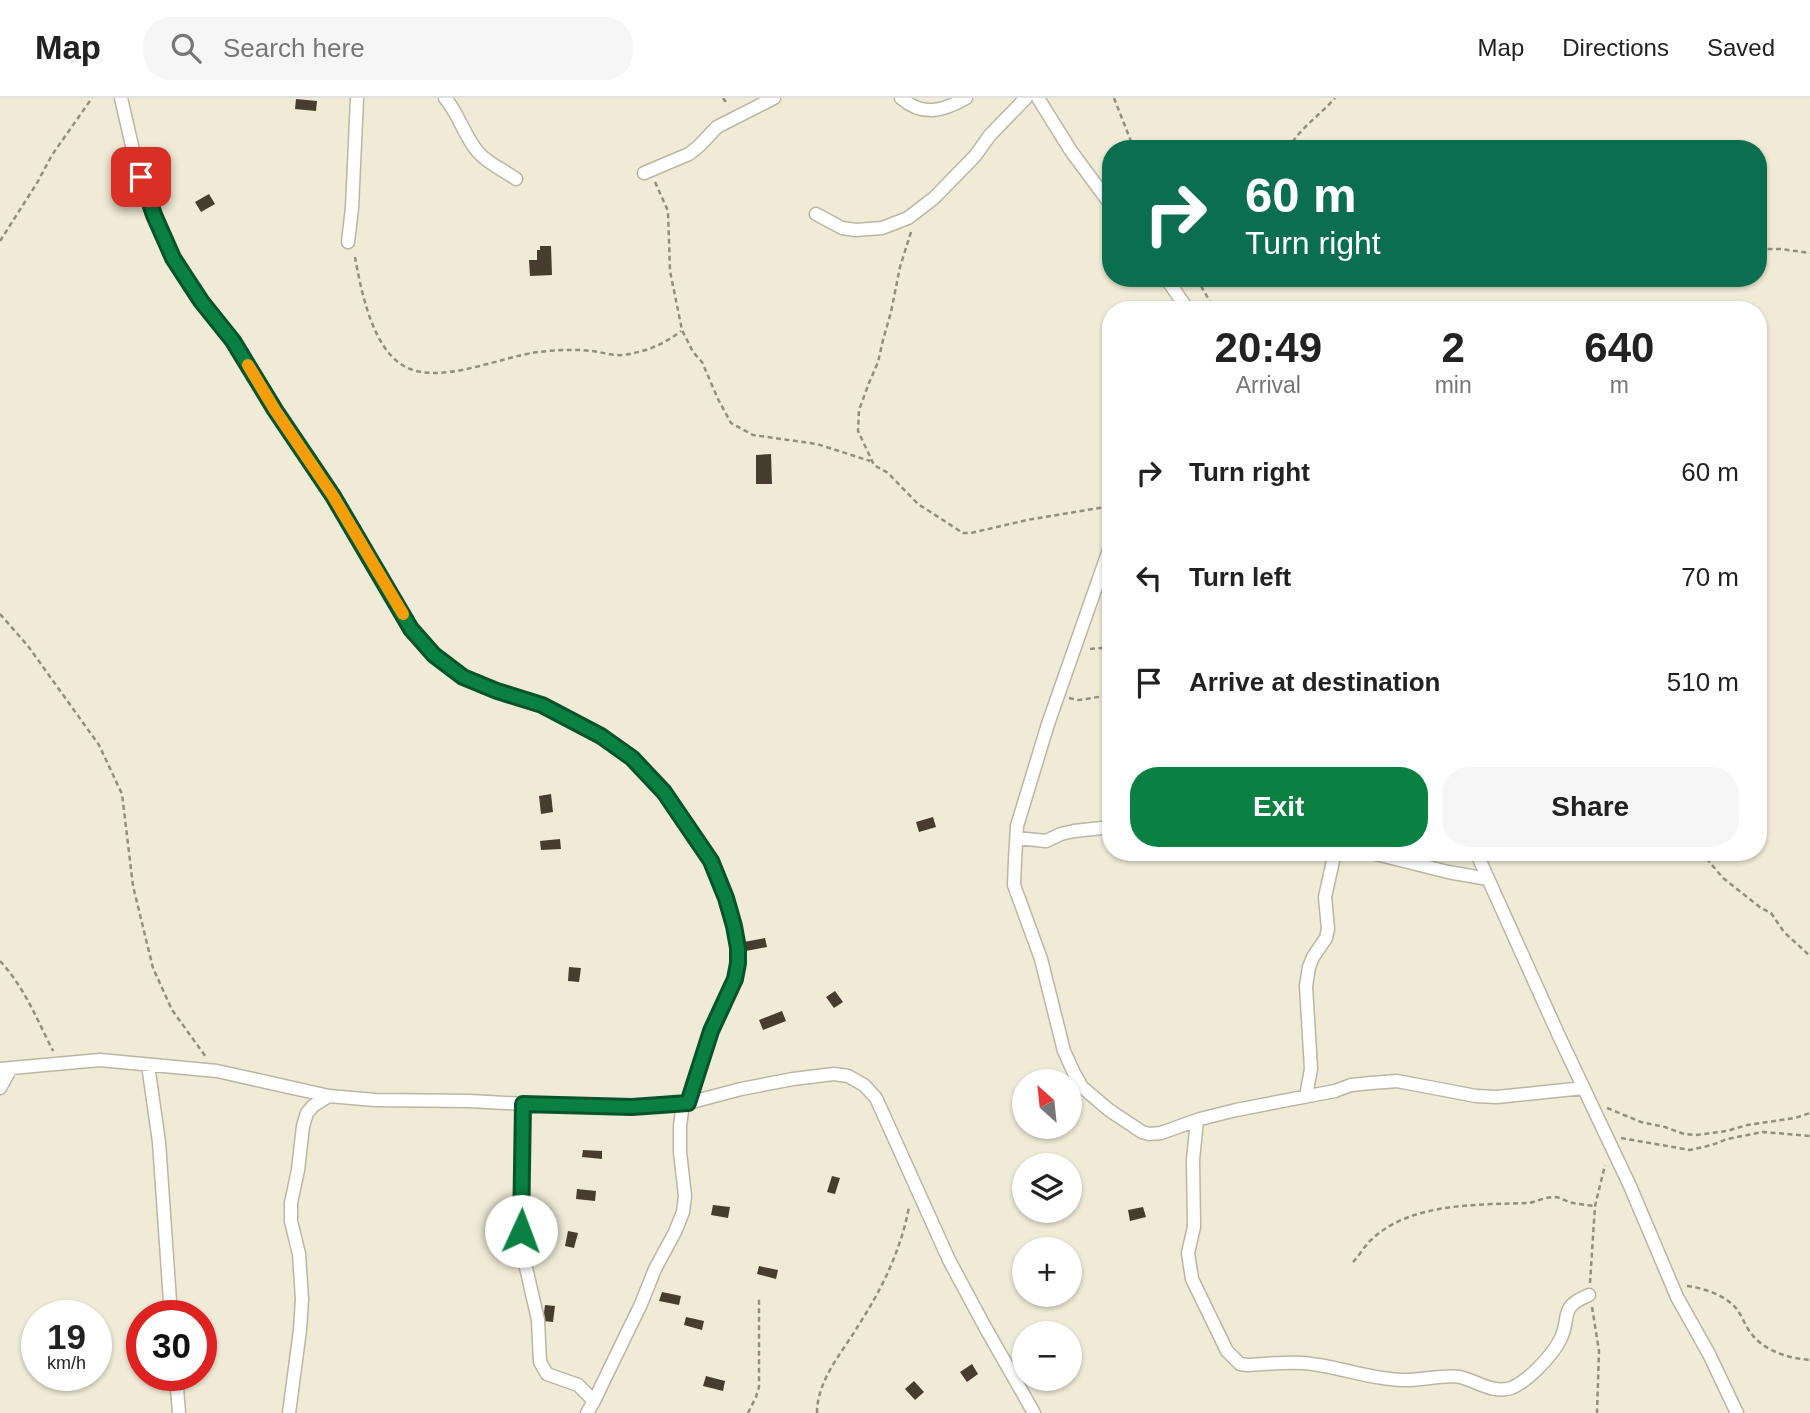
<!DOCTYPE html>
<meta charset="utf-8">
<style>
:root{--surface:#fff;--page:#f6f6f6;--text:#222;--muted:#767676;--line:#e0e0e0;--accent:#0b8043}
body{margin:0;font-family:Helvetica,sans-serif;background:var(--page);color:var(--text);height:100vh;display:flex;flex-direction:column;font-size:26px;white-space:nowrap}
*{box-sizing:border-box;margin:0}
p{font-size:23px;color:var(--muted)}
.icon{flex:none;width:38px;height:38px;fill:none;stroke:currentColor;stroke-width:2;stroke-linecap:round;stroke-linejoin:round}
.map{position:relative;flex:1;overflow:hidden}
.drawer{position:absolute;left:1102px;top:203px;width:665px;height:560px;display:flex;flex-direction:column;background:var(--surface);border-radius:28px;box-shadow:0 2px 5px #0004}
.drawer>*{flex:none}
.banner{position:absolute;left:1102px;top:42px;width:665px;height:147px;border-radius:28px;box-shadow:0 2px 5px #0004;background:#0b6e4f;color:#fff;overflow:hidden}
.needle{width:46px;rotate:333deg}
.tools{position:absolute;left:1012px;top:971px;display:grid;gap:14px}
.tools a{display:grid;place-items:center;width:70px;height:70px;border-radius:50%;background:var(--surface);box-shadow:0 2px 5px #0004;font-size:35px}
.speed{position:absolute;left:21px;top:1202px;display:flex;gap:14px;font-size:35px;font-weight:700;text-align:center}
.speed>*{display:grid;place-content:center;width:91px;height:91px;border-radius:50%;background:var(--surface);box-shadow:0 2px 5px #0004;line-height:1}
.speed small{font-size:18px;font-weight:400}
.speed .limit{border:10px solid #d22;background:#fff;color:#111}
.pin{position:absolute;display:grid;place-items:center;width:60px;height:60px;color:#fff;margin:-30px;border-radius:14px;box-shadow:0 4px 10px #0006}
.me{position:absolute;width:77px;margin:-38px;rotate:2deg;stroke-linejoin:round;filter:drop-shadow(0 0 5px #0008)}
.turn{display:flex;align-items:center;gap:24px;height:147px;padding:0 28px;font-size:32px}
.turn .icon{width:91px;height:91px;stroke-width:2.5}
.turn b{display:block;font-size:49px;line-height:60px}
.eta{display:flex;justify-content:space-evenly;align-items:center;height:119px;text-align:center}
.eta b{font-size:42px;font-weight:800;line-height:49px}
.cta{display:flex;gap:14px;margin-top:auto;padding:14px 28px}
.cta a{flex:1;height:80px;border-radius:28px;background:var(--accent);color:#fff;font-size:28px;font-weight:800;line-height:80px;text-align:center}
.cta a+a{background:var(--page);color:var(--text)}
ul{padding:0;list-style:none}
li{display:flex;align-items:center;gap:21px;height:105px;padding:0 28px}
li div{flex:1}
li b{display:block;font-size:26px}
li em{font-style:normal}
header{display:flex;align-items:center;gap:42px;box-sizing:border-box;height:98px;padding:0 35px;background:var(--surface);border-bottom:2px solid var(--line)}
header strong{font-size:33px}
nav{display:flex;gap:38px;margin-inline-start:auto;font-size:24px}
.search{width:490px;height:63px;background:var(--page);display:flex;align-items:center;gap:18px;box-sizing:border-box;padding:0 24px;border-radius:28px;color:var(--muted);font-size:26px}
.map>svg:first-child{display:block}
</style>
<header>
<strong>Map</strong>
<div class="search"><svg class="icon" aria-label="search" viewBox="0 0 24 24"><circle cx="10" cy="10" r="6"/><path d="M15 15l6 6"/></svg>Search here</div>
<nav><a>Map</a><a>Directions</a><a>Saved</a></nav>
</header>
<div class="map">
<svg width="1810" height="1315" viewBox="0 0 1810 1315">
<rect width="100%" height="100%" fill="#f0ebd6"/>
<path fill="#483b2f" d="M296,1L317,3L316,13L295,11Z
M209,96L215,106L201,114L195,104Z
M540,148H551L552,177L530,178L529,162H537V152H540Z
M771,356L772,386H756V357Z
M551,696L553,714L541,716L539,698Z
M933,719L936,729L919,734L916,724Z
M560,741L561,751L541,752L540,743Z
M765,840L767,849L746,853L744,844Z
M569,869L581,870L579,884L568,883Z
M835,893L843,904L834,910L826,899Z
M782,913L786,923L763,932L759,922Z
M583,1052L602,1053V1061L582,1059Z
M832,1078L840,1080L835,1096L827,1094Z
M577,1091L596,1093L595,1103L576,1101Z
M713,1107L730,1109L728,1120L711,1117Z
M1143,1109L1146,1119L1130,1123L1128,1112Z
M568,1133L578,1135L574,1150L565,1148Z
M528,1136H548V1144H528Z
M759,1168L778,1172L776,1181L757,1176Z
M662,1194L681,1198L679,1207L659,1203Z
M545,1207L555,1208L553,1224L543,1223Z
M686,1219L704,1223L702,1232L684,1227Z
M972,1266L978,1276L967,1284L960,1274Z
M706,1278L725,1283L723,1293L703,1288Z
M914,1283L924,1294L915,1302L905,1291Z"/>
<g fill="none" stroke-linecap="round" stroke-linejoin="round">
<defs>
<path id="minor" d="M121,0L133,52L146,96L173,160L196,197L233,243L275,312L333,398L411,531L434,557L463,579L497,593L542,607L601,638L632,660L664,694L711,763L726,800L734,828L738,850V865L735,881L711,933L688,1005
M445,0C459,16 464,38 478,54C488,66 504,72 516,81
M901,0C923,19 943,13 966,0
M1038,0L1071,53L1111,107
M644,75L689,56L699,48L717,29L774,0
M816,116L842,130L856,132L882,130L908,120L934,100L975,58L990,37L1026,0
M348,144L352,110L357,0
M1166,180L1188,212
M1111,446L1048,626L1017,728L1015,762L1014,787L1041,861L1064,953L1074,975L1082,989L1109,1012L1142,1034L1149,1036L1161,1035L1200,1021L1236,1012L1335,993L1351,987L1371,985L1397,983L1476,998L1497,999L1584,990
M1017,740L1046,743L1061,736L1074,733L1111,729
M1368,754L1448,774L1488,781
M1476,754L1559,938L1630,1088L1677,1199L1709,1256L1737,1315
M148,967L159,1044L171,1218
M0,971L100,962L217,973L329,998L375,1002L469,1003L544,1007L632,1009L688,1005L741,991L793,981L834,976L848,978L864,987L876,1000L949,1162L985,1229L1034,1315
M0,990L11,970
M1306,998L1311,971L1306,888L1309,869L1313,859L1326,840L1328,831L1325,799L1335,754
M523,1006L521,1133L525,1165L538,1222L540,1264L547,1276L578,1287L594,1303
M1197,1022L1193,1062L1194,1129L1188,1155L1192,1181L1227,1253L1240,1266L1248,1267C1266,1266 1284,1264 1302,1265C1335,1267 1368,1281 1402,1282C1418,1283 1446,1276 1460,1279C1477,1283 1493,1296 1511,1290C1527,1284 1552,1258 1560,1242C1572,1219 1557,1210 1589,1197
M176,1278L179,1315
M289,1315L300,1232L302,1201L299,1156L291,1123V1105L298,1072L303,1028L307,1015L313,1008L329,998
M587,1315L594,1303L641,1206L655,1171L675,1134L683,1114L685,1098L680,1054V1028L683,1005"/>
</defs>
<use href="#minor" stroke="#bbb5a2" stroke-width="15"/>
<path stroke="#938f80" stroke-width="2.5" stroke-dasharray="5 3.5" stroke-linecap="butt" d="M723,0L728,7
M1114,0L1134,51
M1288,51C1300,30 1319,18 1335,0
M655,84L668,113L670,173L682,232L693,254L702,264L718,301L731,325L753,337L817,346L870,363
M911,134L900,169L891,214L883,242L878,264L869,285L859,312L858,333L874,367L888,375L918,406L963,435H971L1027,422L1111,408
M0,143L37,85L52,57L92,0
M1759,151H1781L1810,155
M355,159C361,192 372,250 404,268C438,288 500,259 538,254C556,252 574,251 592,253C602,254 612,258 623,257C645,254 663,247 681,233
M1198,180L1201,188L1215,212
M0,516L28,548L99,647L122,696L133,788L153,870L172,912L206,959
M1090,551L1111,549
M1069,600L1079,602L1111,597
M1701,754L1723,780L1761,810L1771,815L1784,834L1810,858
M0,863C24,889 37,921 53,953
M1607,1010L1641,1024L1665,1029L1684,1036L1696,1037L1727,1033L1747,1027L1795,1020L1810,1015
M1621,1040L1690,1052L1712,1047L1727,1041L1763,1034L1810,1038
M1353,1164C1359,1158 1364,1149 1370,1143C1409,1104 1477,1107 1528,1105C1536,1104 1545,1099 1554,1099C1559,1099 1564,1102 1569,1104C1577,1106 1586,1107 1595,1108
M1590,1185L1595,1108L1605,1067
M1687,1188C1703,1190 1721,1196 1733,1207C1740,1213 1743,1223 1748,1231C1761,1252 1786,1260 1810,1262
M1592,1209L1599,1253L1597,1315
M748,1315L756,1299L759,1289V1199
M817,1315C817,1282 842,1255 858,1228C882,1191 901,1152 909,1109"/>
<use href="#minor" stroke="#fff" stroke-width="12"/>
</g>
<g fill="none" stroke-linecap="round" stroke-linejoin="round">
<defs>
<path id="route" d="M141,79L154,117L173,160L201,203L233,243L275,312L333,398L411,531L434,557L463,579L497,593L542,607L601,638L632,660L664,694L711,763L726,800L734,828L738,850V865L735,881L711,933L688,1005L632,1009L523,1006L521,1133"/>
</defs>
<use href="#route" stroke="#07532c" stroke-width="18"/>
<use href="#route" stroke="#0b8043" stroke-width="12"/>
<path stroke="#f59e0b" stroke-width="12" d="M248,267L275,312L333,398L403,516"/>
</g>
</svg>
<div class="tools">
<a><svg class="needle" viewBox="-14 -14 28 28"><path d="M0-13l5 13h-10z" fill="#e53935"/><path d="M0 13l5-13h-10z" fill="#767676"/></svg></a>
<a><svg class="icon" aria-label="layers" viewBox="0 0 24 24"><path d="M12 4l9 5-9 5-9-5zM3 14l9 5 9-5"/></svg></a>
<a>+</a>
<a>−</a>
</div>
<div class="speed"><div>19<small>km/h</small></div><div class="limit">30</div></div>
<div class="pin" style="left:141px;top:79px;background:#d93025"><svg class="icon" aria-label="arrive" viewBox="0 0 24 24"><path d="M6 21V4h12l-3 4 3 4H6"/></svg></div>
<svg class="me" style="left:521px;top:1133px" viewBox="-20 -20 40 40"><circle r="19" fill="#fff"/><path d="M0-13L10 11 0 6-10 11z" fill="#0b8043"/></svg>
<div class="banner">
<div class="turn"><svg class="icon" aria-label="right" viewBox="0 0 24 24"><path d="M7 20v-9h11M14 6l5 5-5 5"/></svg><div><b>60 m</b>Turn right</div></div>
</div>
<section class="drawer">
<div class="eta">
<div><b>20:49</b><p>Arrival</p></div>
<div><b>2</b><p>min</p></div>
<div><b>640</b><p>m</p></div>
</div>
<ul>
<li><svg class="icon" aria-label="right" viewBox="0 0 24 24"><path d="M7 20v-9h11M14 6l5 5-5 5"/></svg><div><b>Turn right</b></div><em>60 m</em></li>
<li><svg class="icon" aria-label="left" viewBox="0 0 24 24"><path d="M17 20v-9H6M10 6l-5 5 5 5"/></svg><div><b>Turn left</b></div><em>70 m</em></li>
<li><svg class="icon" aria-label="arrive" viewBox="0 0 24 24"><path d="M6 21V4h12l-3 4 3 4H6"/></svg><div><b>Arrive at destination</b></div><em>510 m</em></li>
</ul>
<div class="cta"><a>Exit</a><a>Share</a></div>
</section>
</div>
